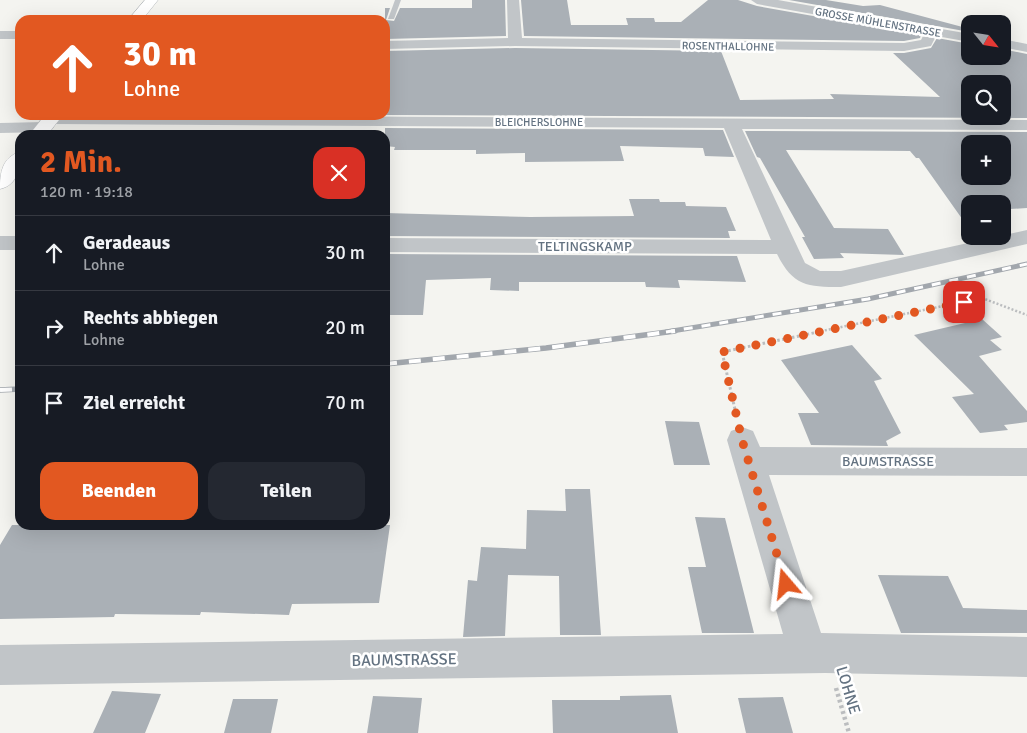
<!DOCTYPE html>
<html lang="de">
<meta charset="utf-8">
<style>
:root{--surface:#171b24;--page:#242831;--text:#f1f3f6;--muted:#9ea1a6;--line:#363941;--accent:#e25821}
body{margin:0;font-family:Signika,sans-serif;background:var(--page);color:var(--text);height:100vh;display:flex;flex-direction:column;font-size:19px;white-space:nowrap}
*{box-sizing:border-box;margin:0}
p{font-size:16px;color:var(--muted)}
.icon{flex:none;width:28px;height:28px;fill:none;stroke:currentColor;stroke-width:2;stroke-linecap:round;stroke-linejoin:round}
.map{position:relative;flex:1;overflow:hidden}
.panel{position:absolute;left:15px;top:130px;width:375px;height:400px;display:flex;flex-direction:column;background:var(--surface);border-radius:15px;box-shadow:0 5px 20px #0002}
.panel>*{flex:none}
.top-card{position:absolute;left:15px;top:15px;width:375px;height:105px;border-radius:15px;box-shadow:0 5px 20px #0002;background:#e25821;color:#fff;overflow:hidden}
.needle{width:32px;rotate:120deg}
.fabs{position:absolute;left:961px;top:15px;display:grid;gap:10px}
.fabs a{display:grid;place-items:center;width:50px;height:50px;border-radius:10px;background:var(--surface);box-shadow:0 5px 20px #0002;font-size:25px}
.pin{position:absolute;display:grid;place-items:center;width:42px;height:42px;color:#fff;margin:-21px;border-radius:10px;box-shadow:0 2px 8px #0006}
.me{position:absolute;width:55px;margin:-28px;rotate:343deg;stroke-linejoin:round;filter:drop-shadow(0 0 4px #0008)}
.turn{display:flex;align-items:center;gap:18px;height:105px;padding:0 25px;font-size:22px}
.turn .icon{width:65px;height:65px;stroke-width:2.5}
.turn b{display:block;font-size:35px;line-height:42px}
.round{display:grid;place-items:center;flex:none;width:52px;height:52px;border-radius:15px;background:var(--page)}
.head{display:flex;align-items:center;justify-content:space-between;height:85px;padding:0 25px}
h1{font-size:30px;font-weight:700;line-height:38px;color:var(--accent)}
.cta{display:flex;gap:10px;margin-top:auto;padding:10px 25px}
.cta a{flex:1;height:58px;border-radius:15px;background:var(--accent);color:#fff;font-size:20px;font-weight:700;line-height:58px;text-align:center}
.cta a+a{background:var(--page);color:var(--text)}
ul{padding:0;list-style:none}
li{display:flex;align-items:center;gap:15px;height:75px;padding:0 25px;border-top:1px solid var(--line)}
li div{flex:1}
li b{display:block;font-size:19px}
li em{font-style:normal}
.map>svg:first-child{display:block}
</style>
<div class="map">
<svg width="1027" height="733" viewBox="0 0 1027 733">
<rect width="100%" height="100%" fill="#f4f4f0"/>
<path fill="#aab0b6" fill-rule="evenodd" d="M472,0H505L506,36L385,39V8H390L386,20L394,21L400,8H472Z
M521,0H567L571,25H628L626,18H654L655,22H681L708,0H738L757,6L921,35L920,38L904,41L524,36Z
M789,0H826L863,6L880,5L970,29V32Z
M937,38L970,44V56H1002V49L1027,54V118L385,115V51L515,48L721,51L740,100L834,99L830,94L940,97L893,53H904L931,48ZM970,84H1002V116H970Z
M385,128L723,130L734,157L705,156L703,148L620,146L624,161L525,162V153L476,154V150H394L395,147L385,146Z
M745,131L1027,132V208L1010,209L1004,204H970V230L919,158H916L910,151L786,150L834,228L888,229L904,255L840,253L844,258L814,259L802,237H805L760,158L757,157ZM970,144H1002V176H970Z
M629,199H659L660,202H685L686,206L726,207L736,231H728L730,238L385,236V213L530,217L634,216Z
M385,254L737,256L746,282L678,280L680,288L646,287L645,282H519V291L490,290L491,278L426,280L423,315H385Z
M982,319L1002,337L990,340L1002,350L979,356L1027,411V422L1004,425L1008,430L980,433L952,397L974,394L914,335Z
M852,345L882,379L874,381L901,433L886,441L888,446L811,445L798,413H819L781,360Z
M665,421L699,422L710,465H674Z
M565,489H590L601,635H560L559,576L508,575L505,636L463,637L468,580L477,581L481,547L526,549L527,510L566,511Z
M695,517L725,518L754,633H702L688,567H706Z
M12,525H390L379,603L292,604L289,615L201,612L200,615L115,614L114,617L0,619V545Z
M878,575L948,576L963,608L1027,610V633H901Z
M112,691L161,694L145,733H93Z
M671,695L678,733H553L552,700H620V696Z
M373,696L422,698L418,733H367Z
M783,697L793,733H746L738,698Z
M233,699H278L271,733H224Z"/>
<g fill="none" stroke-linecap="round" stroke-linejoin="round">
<defs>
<path id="secondary" d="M145,0H158L142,20H128Z
M45,115H63L47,135H29Z
M20,152C20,168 18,185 0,189C0,173 2,157 20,152Z"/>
</defs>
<use href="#secondary" stroke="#b4b8bc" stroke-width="1"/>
<path stroke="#bbbdbf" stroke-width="2.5" stroke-dasharray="2 2" stroke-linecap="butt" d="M817,332L982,298L1027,315"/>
<path stroke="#bbbdbf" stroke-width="3" stroke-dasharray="2.5 2.5" stroke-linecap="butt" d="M736,414L722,352L823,331"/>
<path stroke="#bbbdbf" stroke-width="4.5" stroke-dasharray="3 3" stroke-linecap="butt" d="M836,688L849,733"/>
<path fill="#c1c5c8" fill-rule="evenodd" d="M395,0H401L394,19H388Z"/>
<path fill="#c1c5c8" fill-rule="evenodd" d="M507,0H519L522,38L904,43L921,40L924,34L757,4L751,0H778L970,34V42L936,36L931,46L904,51L515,46L385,49V41L508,38Z
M0,31H20V39H0Z
M1002,39L1027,44V52L1002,47Z
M46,115L1027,120V130L742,129L805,263L820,271H841L1027,230V244L841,287C807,287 793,286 777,254L385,252V238L771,240L724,128L52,124L54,127L51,131L45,132L0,133V123L44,122L42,119Z
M0,236H20V250H0Z
M742,427L753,431L760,447L1027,448V476L769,475L821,633L1027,637V677L825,673L0,685V645L783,634L727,440L731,431Z"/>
<use href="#secondary" fill="#fff" fill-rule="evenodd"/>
<defs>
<path id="rail-far1" d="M666,332L868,299L1027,264"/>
<path id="rail" d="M385,364L546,348L675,331
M0,390L20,389"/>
</defs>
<use href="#rail-far1" stroke="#a2a7ad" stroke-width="5"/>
<use href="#rail" stroke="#a2a7ad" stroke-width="5.5"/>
<use href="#rail-far1" stroke="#fff" stroke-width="3" stroke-dasharray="9" stroke-linecap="butt"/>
<use href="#rail" stroke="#fff" stroke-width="4" stroke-dasharray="12" stroke-linecap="butt"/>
</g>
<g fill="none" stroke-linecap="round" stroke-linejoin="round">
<path stroke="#e25821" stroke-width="9" stroke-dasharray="0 16.2" d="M786,584L742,440L722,352L964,302"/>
</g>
<g text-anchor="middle" stroke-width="5" stroke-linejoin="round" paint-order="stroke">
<g font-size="11" fill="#637281" stroke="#fff">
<text transform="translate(878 22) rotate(10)" y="4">GROSSE MÜHLENSTRASSE</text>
<text transform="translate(728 46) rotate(1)" y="4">ROSENTHALLOHNE</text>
<text x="539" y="126">BLEICHERSLOHNE</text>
</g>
<g font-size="14" fill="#637281" stroke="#fff">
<text x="585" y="251">TELTINGSKAMP</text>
<text x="888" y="466">BAUMSTRASSE</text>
</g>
<g font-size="16" fill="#637281" stroke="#fff">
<text transform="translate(404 659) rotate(-1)" y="6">BAUMSTRASSE</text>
<text transform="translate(849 690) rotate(73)" y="6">LOHNE</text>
</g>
</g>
</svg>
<div class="fabs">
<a><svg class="needle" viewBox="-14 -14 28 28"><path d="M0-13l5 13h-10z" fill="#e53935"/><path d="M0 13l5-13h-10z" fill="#9ea1a6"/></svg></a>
<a><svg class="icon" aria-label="search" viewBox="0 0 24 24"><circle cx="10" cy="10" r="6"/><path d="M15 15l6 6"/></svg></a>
<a>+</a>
<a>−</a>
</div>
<div class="pin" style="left:964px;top:302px;background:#d93025"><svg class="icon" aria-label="arrive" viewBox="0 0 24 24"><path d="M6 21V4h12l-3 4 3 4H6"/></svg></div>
<svg class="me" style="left:786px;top:584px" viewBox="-20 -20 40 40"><path d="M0-17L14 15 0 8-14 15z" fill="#e25821" stroke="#fff" stroke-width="4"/></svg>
<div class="top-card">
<div class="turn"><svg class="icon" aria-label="ahead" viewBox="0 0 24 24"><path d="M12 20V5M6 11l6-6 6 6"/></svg><div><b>30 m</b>Lohne</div></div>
</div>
<section class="panel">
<div class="head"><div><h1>2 Min.</h1><p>120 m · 19:18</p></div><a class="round" style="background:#d93025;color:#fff"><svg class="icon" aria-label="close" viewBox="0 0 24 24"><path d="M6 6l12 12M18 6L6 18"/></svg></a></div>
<ul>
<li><svg class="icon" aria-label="ahead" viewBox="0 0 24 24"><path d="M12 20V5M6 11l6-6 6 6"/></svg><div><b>Geradeaus</b><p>Lohne</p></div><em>30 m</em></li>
<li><svg class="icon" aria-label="right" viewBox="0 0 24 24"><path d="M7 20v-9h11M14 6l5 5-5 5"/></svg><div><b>Rechts abbiegen</b><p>Lohne</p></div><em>20 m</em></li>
<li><svg class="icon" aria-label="arrive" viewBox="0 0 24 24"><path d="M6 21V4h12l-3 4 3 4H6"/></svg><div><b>Ziel erreicht</b></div><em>70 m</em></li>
</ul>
<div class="cta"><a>Beenden</a><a>Teilen</a></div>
</section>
</div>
